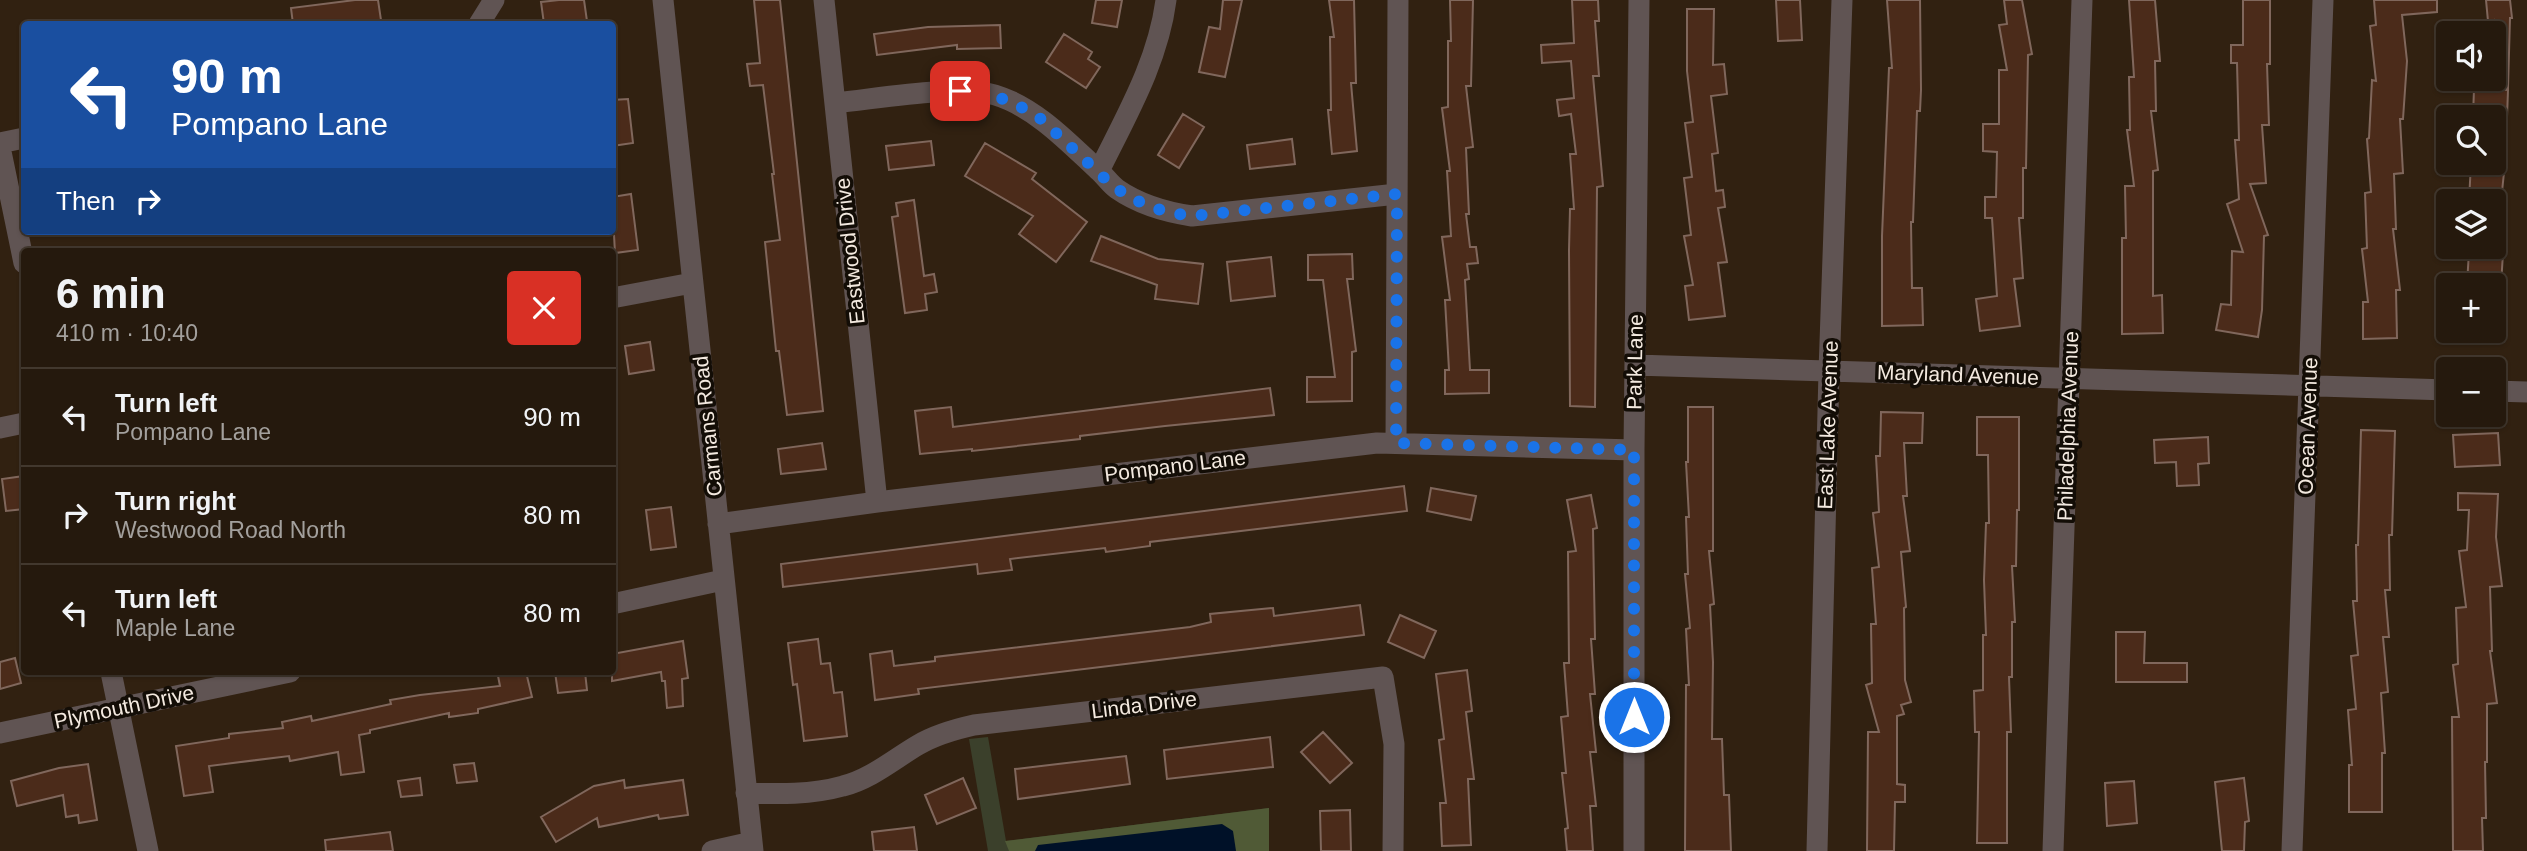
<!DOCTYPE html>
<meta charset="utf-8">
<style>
:root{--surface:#25190d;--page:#31261b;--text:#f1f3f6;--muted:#a3a09d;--line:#42382e}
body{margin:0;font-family:Arial,sans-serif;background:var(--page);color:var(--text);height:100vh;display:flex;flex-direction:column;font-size:26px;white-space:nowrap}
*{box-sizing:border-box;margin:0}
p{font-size:23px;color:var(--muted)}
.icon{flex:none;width:38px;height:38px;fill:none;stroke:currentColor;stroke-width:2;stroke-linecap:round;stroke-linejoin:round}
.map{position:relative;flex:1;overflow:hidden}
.drawer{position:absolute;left:21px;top:248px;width:595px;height:427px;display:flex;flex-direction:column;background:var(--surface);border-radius:7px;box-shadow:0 2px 5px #0004,0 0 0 2px var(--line)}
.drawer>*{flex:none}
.guide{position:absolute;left:21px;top:21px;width:595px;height:214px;border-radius:7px;box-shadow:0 2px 5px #0004,0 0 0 2px var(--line);background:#1a4fa0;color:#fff;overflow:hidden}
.tools{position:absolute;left:2436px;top:21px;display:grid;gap:14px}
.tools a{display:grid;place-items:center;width:70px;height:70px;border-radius:7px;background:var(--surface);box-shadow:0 2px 5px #0004,0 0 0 2px var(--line);font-size:35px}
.pin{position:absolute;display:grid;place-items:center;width:60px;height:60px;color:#fff;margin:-30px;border-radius:14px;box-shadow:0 4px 10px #0006}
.me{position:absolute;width:77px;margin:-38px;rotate:0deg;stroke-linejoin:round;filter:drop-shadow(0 0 5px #0008)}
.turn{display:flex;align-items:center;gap:24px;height:147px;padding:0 35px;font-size:32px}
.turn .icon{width:91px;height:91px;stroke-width:2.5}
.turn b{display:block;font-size:49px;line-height:60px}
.then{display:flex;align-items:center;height:66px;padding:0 35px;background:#0003;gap:14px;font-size:26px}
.round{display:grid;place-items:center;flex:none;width:74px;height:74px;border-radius:7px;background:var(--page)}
.summary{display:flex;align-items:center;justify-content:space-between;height:119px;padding:0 35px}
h1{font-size:42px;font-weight:600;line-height:52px}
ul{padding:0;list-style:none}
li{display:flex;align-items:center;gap:21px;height:98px;padding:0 35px;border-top:2px solid var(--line)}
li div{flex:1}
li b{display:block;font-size:26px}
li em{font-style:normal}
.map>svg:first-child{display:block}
</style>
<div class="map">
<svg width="2527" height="851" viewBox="0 0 2527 851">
<rect width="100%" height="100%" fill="#312111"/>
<path fill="#3b402b" d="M988,737L1006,841L1269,808V851H988L969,739Z"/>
<path fill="#505a36" d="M1269,808V851H1009L1005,841Z"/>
<path fill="#001128" d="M1222,824L1233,831L1236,851H1035L1038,845Z"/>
<path fill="#4b2b1a" stroke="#80675c" stroke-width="2" d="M355,0H378L381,20L352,23V21L321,24H293L291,8Z
M559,0H584L587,21L544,24L541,2Z
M754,0H780L823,411L787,415L779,351H776L765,242L780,240L772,174H774L763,85L750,86L747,64L760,63Z
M1096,0H1122L1117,27L1092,23Z
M1223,0H1242L1225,77L1199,72L1209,27L1220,29Z
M1329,0H1354L1356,83H1351L1357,151L1332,154L1328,110H1331L1330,37H1334Z
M1450,0H1473L1471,86H1466L1473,147L1466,148L1469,214H1466L1470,247H1476L1478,263L1467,264L1469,279L1465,280L1470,370H1489V393L1445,394V370H1449L1445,300H1450L1442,237L1451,236L1447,171H1450L1442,108L1448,107V41H1451Z
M1572,0H1598L1599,21H1595L1599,76H1593L1603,186L1597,187L1595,407L1570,406L1569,250L1570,209H1574L1570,154H1576L1571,114L1559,116L1557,100L1574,98L1571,61L1542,63L1541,45L1574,43Z
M1776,0H1800L1802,40L1778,41Z
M1887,0H1920L1921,90L1920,111H1917L1913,222H1911L1912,288H1922L1923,325L1882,326V236L1889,68H1892Z
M2004,0H2022L2032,54L2028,55L2026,168H2023V218H2019L2023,278L2014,279L2020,326L1980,331L1976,299L1997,296L1992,218H1985V197H1996L1997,152L1983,151V124H1999V70H2007L1999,25L2007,24Z
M2129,0H2155L2160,61H2155L2156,111H2151L2158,170L2153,171V296L2162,295L2163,333L2122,334V238H2126L2125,186H2134L2127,130H2130L2129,77H2134Z
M2243,0H2270V64H2267L2269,125H2262L2266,183L2250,184L2268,235L2264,236L2262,310L2258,337L2216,330L2221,304L2231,305L2232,251L2243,252L2227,204L2239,199L2235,140H2239L2237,63H2231V45H2243Z
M2374,0H2437V12L2402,15L2407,61L2403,119H2400L2403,173L2394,174L2396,229H2393L2400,290H2396L2397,338L2363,339V302H2368L2362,249L2367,248L2365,193L2371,192L2367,139L2369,138L2372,80L2376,81L2370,26L2376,25Z
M2486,0H2510L2512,18H2510L2508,88H2494V20L2488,21Z
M1687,9H1714L1713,65L1724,64L1727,94L1711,96L1718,153L1712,154L1716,191L1723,190L1725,207L1718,208L1727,262L1718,263L1725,316L1689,320L1685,286L1693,285L1684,236L1691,235L1684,178L1692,177L1685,123L1693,122L1687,71Z
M1000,25L1001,48L957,49V45L877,55L874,34L928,27Z
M1064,34L1092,52L1088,59L1100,67L1086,88L1046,62Z
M2474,89L2508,90L2507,117H2473Z
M628,99L633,143L612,146V100Z
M1183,114L1204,127L1179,168L1158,155Z
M1292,139L1295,164L1250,169L1247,145Z
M931,141L934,165L889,170L886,146Z
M985,143L1036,173L1032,179L1087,222L1056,262L1019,234L1033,216L965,176Z
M2471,163H2505L2501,201H2469Z
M631,194L638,250L615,253L612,197Z
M914,200L924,276L934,274L937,292L925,294L927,310L905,313L892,217L898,216L896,203Z
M1101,236L1158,259L1203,264L1198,304L1155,299L1157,285L1091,261Z
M2469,251L2503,253L2501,285H2467Z
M1352,254L1353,279H1347L1356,351L1352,352V401L1307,402V377H1335L1323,280H1308V255Z
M1271,257L1275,296L1231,301L1227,262Z
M650,342L654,370L629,374L625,346Z
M1270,388L1274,415L1165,426L1080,436V439L972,451V449L920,454L915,411L951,407L953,427Z
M1688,407H1713V551H1709L1714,604L1710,605L1713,662L1712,739H1722L1724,795H1729L1731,851H1685L1686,685H1689L1686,629L1690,628L1685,574H1688L1686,517H1689L1686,462H1688Z
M1881,412L1923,413L1922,443H1904L1907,496H1903L1910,551L1901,552L1906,607L1904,608L1905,680L1911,702L1901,705L1904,714L1897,716V784L1905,785V802H1895L1894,851H1867L1868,732H1879L1866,685L1872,683L1871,624H1876L1872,568L1879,567L1873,513L1879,512L1876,456H1880Z
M1977,417H2019V510H2017L2016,566H2012L2015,622H2012V677H2009L2011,732H2007V843H1977L1979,732H1975L1974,691L1983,690V635H1986L1984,580L1986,523H1989L1988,455H1977Z
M2361,430L2395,431L2392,535H2389L2390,590H2385L2389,637H2383L2388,692L2381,693L2385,753H2382V812H2349V765H2352L2348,710L2356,709L2351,656L2358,655L2353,601H2357L2356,545H2358Z
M2498,433L2500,465L2455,467L2453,435Z
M2208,437L2209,463L2198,464L2199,485L2177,486L2176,462L2155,463L2154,440Z
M822,443L826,469L781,474L778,449Z
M24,476V509L6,511L2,479Z
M1404,486L1407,511L1150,542V546L1106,552L1105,548L1010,559L1012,570L978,574L977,564L783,587L781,564Z
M1431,488L1476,496L1471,520L1427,511Z
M2458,493L2498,494L2496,537L2502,586L2490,587L2492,651H2490L2497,703L2487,704V762H2485L2486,818H2482L2483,851H2453L2452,717H2459L2453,665L2458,664L2456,608L2466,607L2459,551L2467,550L2469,510H2458Z
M1591,495L1597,528L1593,529L1595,639H1591L1595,694H1590L1596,752H1590L1596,806H1590L1593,851H1567L1565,829L1568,828L1562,773H1566L1561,717L1568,716L1564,663H1569L1568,552L1576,551L1567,500Z
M671,507L676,547L651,550L646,510Z
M1360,605L1364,635L918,689L919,694L875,700L870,654L892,651L894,666L935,661V657L1190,627L1211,622L1210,614L1273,608L1274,616Z
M1400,615L1436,631L1424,658L1388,642Z
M2116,632H2145L2144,663H2187V682H2116Z
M818,639L821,664L830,663L834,693L842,692L847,736L804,741L797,684L793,685L788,643Z
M683,641L688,678L682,679L683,706L667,708L665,681H662L661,672L612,681V654Z
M15,658L21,683L0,689V662Z
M1467,670L1472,711L1466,712L1474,779H1468L1471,845L1442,846L1440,803H1446L1439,740L1444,739L1436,674Z
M517,672H526L532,697L478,709V713L449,717V713L370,730V733L359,735L364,772L341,775L338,752L290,761L289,756L209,766L213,792L184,796L176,746L229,738V734L283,728L282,722L311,716L312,721L391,704L390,700L420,695L500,686L498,676Z
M555,672H585L587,690L558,693Z
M1323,732L1352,763L1330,783L1301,752Z
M1270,737L1273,767L1167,779L1164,750Z
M1126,756L1130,784L1018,799L1015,769Z
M474,763L477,781L457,783L454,765Z
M88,764L97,820L79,823L78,815L66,817L63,795L17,806L11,781L59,768Z
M420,778L422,795L401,797L398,781Z
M963,778L976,808L937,824L925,795Z
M2244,778L2249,821L2245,822L2244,851H2222L2215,782Z
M624,780L625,788L683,780L688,815L659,819L658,815L599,827L597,818L556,842L541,817L594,786Z
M2134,781L2137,823L2107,826L2105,783Z
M1350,810L1351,851H1321L1320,811Z
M914,827L917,851H874L872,832Z
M390,832L393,851H326L325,840Z"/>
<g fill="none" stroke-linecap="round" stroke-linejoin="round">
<path stroke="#605453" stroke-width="21" d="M663,0L753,851
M824,0L877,502
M479,24L494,0
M835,103C877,99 956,84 995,95C1035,107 1068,142 1098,170C1105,176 1110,184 1117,189C1140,205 1165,212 1192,216L1397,194
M0,143L24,138
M0,147L24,263
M1099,171C1126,116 1158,62 1166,0
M612,298L692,283
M1635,365L2448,390
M2494,391L2527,392
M0,428L24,423
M1396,443L1398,0
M718,524L877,502L1377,443L1634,450
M612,604L723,580
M111,672L148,851
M0,733L290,672
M746,793C778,794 811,795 843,786C871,779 894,759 918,745C935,735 956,729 974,725L1383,677L1394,744L1393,851
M712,851L752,842
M1634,851V450L1639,0
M1817,851L1829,371L1842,0
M2053,851L2082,0
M2292,851L2323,0"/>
</g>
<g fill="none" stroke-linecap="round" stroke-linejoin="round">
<path stroke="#1a73e8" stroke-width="12" stroke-dasharray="0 21.6" d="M960,91L994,95L1023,108L1041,119L1114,187L1135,200L1166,212L1192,216L1397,194L1396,443L1634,450V717"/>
</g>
<g text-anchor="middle" stroke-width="7" stroke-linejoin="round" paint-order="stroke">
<g font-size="21" fill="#f3e9df" stroke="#130d06">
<text transform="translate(850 251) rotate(-96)" y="7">Eastwood Drive</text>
<text transform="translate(1635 362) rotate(-89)" y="7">Park Lane</text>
<text transform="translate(1958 375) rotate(2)" y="7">Maryland Avenue</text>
<text transform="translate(1828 425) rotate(-88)" y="7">East Lake Avenue</text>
<text transform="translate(708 426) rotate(-96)" y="7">Carmans Road</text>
<text transform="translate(2068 426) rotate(-88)" y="7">Philadelphia Avenue</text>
<text transform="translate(2308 426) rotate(-88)" y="7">Ocean Avenue</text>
<text transform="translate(1175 466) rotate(-7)" y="7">Pompano Lane</text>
<text transform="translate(1144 705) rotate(-7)" y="7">Linda Drive</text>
<text transform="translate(124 707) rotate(-12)" y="7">Plymouth Drive</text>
</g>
</g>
</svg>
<div class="tools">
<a><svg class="icon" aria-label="sound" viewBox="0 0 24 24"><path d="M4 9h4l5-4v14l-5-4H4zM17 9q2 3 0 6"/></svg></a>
<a><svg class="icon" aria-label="search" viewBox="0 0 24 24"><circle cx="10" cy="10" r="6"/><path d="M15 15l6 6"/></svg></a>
<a><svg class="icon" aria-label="layers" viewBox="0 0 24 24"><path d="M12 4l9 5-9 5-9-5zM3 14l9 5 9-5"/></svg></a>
<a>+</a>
<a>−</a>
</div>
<div class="pin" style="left:960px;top:91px;background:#d93025"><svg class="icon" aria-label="arrive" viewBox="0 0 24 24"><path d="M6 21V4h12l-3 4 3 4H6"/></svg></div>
<svg class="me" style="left:1634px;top:717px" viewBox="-20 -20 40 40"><circle r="17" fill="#1a73e8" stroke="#fff" stroke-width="3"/><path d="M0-11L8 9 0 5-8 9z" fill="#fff"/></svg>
<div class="guide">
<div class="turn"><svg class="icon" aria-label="left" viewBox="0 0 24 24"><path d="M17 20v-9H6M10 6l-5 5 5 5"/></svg><div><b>90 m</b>Pompano Lane</div></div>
<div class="then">Then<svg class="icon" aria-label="right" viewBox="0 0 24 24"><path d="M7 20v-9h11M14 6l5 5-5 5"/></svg></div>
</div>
<section class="drawer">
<div class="summary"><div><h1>6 min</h1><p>410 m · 10:40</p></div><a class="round" style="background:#d93025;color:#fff"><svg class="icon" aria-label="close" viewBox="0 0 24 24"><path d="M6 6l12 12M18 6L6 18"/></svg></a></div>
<ul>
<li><svg class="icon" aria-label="left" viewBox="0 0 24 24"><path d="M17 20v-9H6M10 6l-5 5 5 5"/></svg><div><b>Turn left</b><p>Pompano Lane</p></div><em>90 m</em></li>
<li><svg class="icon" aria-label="right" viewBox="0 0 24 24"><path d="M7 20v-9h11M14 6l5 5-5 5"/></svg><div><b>Turn right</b><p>Westwood Road North</p></div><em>80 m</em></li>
<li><svg class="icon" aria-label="left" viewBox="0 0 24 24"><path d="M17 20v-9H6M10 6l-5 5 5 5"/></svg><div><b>Turn left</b><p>Maple Lane</p></div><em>80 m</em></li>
</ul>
</section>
</div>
